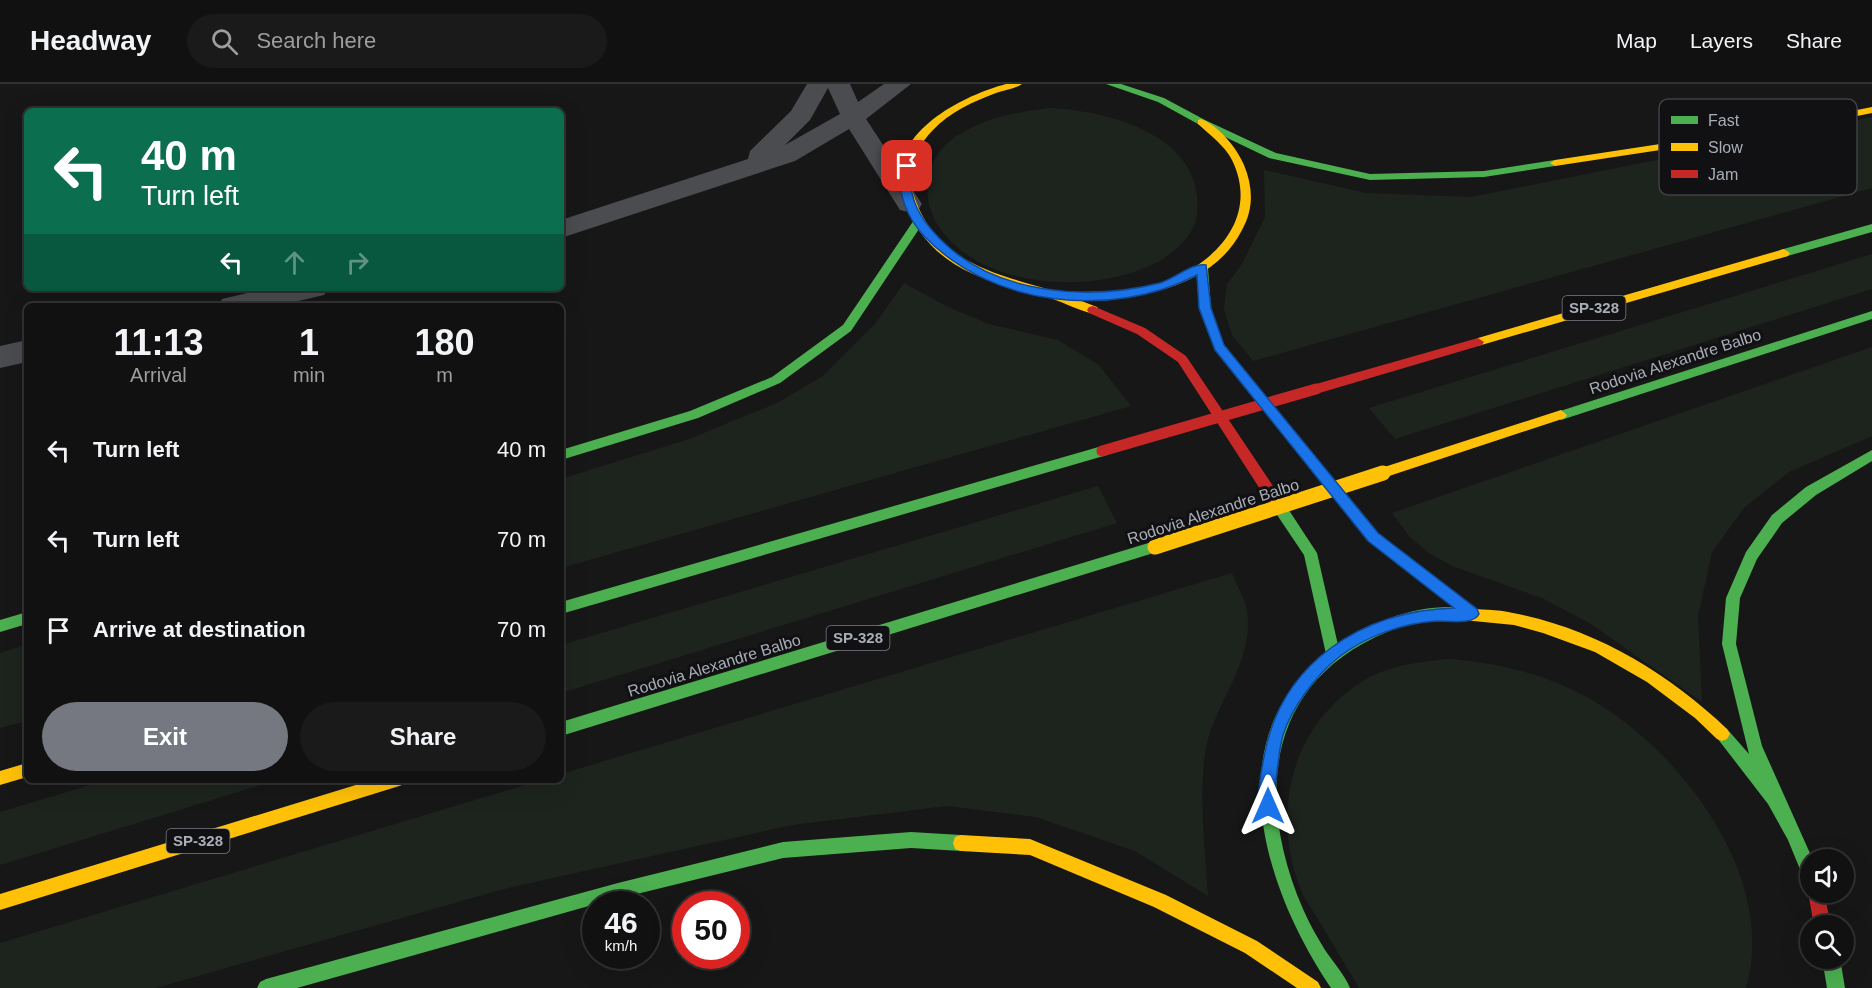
<!DOCTYPE html>
<style>
:root{--surface:#111;--page:#1a1a1a;--text:#f1f3f6;--muted:#9c9d9f;--line:#303131;--accent:#757880}
body{margin:0;font-family:Arial,sans-serif;background:var(--page);color:var(--text);height:100vh;display:flex;flex-direction:column;font-size:22px;white-space:nowrap}
*{box-sizing:border-box;margin:0}
p{font-size:20px;color:var(--muted)}
.icon{flex:none;width:33px;height:33px;fill:none;stroke:currentColor;stroke-width:2;stroke-linecap:round;stroke-linejoin:round}
.map{position:relative;flex:1;overflow:hidden}
.panel{position:absolute;left:24px;top:219px;width:540px;height:480px;display:flex;flex-direction:column;background:var(--surface);border-radius:9px;box-shadow:0 6px 24px #0002,0 0 0 2px var(--line)}
.panel>*{flex:none}
.banner{position:absolute;left:24px;top:24px;width:540px;height:183px;border-radius:9px;box-shadow:0 6px 24px #0002,0 0 0 2px var(--line);background:#0b6e4f;color:#fff;overflow:hidden}
.controls{position:absolute;left:1800px;top:765px;display:grid;gap:12px}
.controls a{display:grid;place-items:center;width:54px;height:54px;border-radius:50%;background:var(--surface);box-shadow:0 6px 24px #0002,0 0 0 2px var(--line);font-size:30px}
.speed{position:absolute;left:582px;top:807px;display:flex;gap:12px;font-size:30px;font-weight:700;text-align:center}
.speed>*{display:grid;place-content:center;width:78px;height:78px;border-radius:50%;background:var(--surface);box-shadow:0 6px 24px #0002,0 0 0 2px var(--line);line-height:1}
.speed small{font-size:15px;font-weight:400}
.speed .limit{border:9px solid #d22;background:#fff;color:#111}
.pin{position:absolute;display:grid;place-items:center;width:51px;height:51px;color:#fff;margin:-26px;border-radius:12px;box-shadow:0 3px 9px #0006}
.me{position:absolute;width:66px;margin:-33px;rotate:0deg;stroke-linejoin:round;filter:drop-shadow(0 0 4px #0008)}
.turn{display:flex;align-items:center;gap:21px;height:126px;padding:0 18px;font-size:27px}
.turn .icon{width:78px;height:78px;stroke-width:2.5}
.turn b{display:block;font-size:42px;line-height:51px}
.lanes{display:flex;align-items:center;height:57px;padding:0 18px;background:#0003;justify-content:center;gap:30px;direction:ltr}
.lanes .off{opacity:.35}
.eta{display:flex;justify-content:space-evenly;align-items:center;height:102px;text-align:center}
.eta b{font-size:36px;font-weight:700;line-height:42px}
.button{display:flex;gap:12px;margin-top:auto;padding:12px 18px}
.button a{flex:1;height:69px;border-radius:36px;background:var(--accent);color:#fff;font-size:24px;font-weight:700;line-height:69px;text-align:center}
.button a+a{background:var(--page);color:var(--text)}
ul{padding:0;list-style:none}
li{display:flex;align-items:center;gap:18px;height:90px;padding:0 18px}
li div{flex:1}
li b{display:block;font-size:22px}
li em{font-style:normal}
header{display:flex;align-items:center;gap:36px;box-sizing:border-box;height:84px;padding:0 30px;background:var(--surface);border-bottom:2px solid var(--line)}
header strong{font-size:28px}
nav{display:flex;gap:33px;margin-inline-start:auto;font-size:21px}
.search{width:420px;height:54px;background:var(--page);display:flex;align-items:center;gap:15px;box-sizing:border-box;padding:0 21px;border-radius:33px;color:var(--muted);font-size:22px}
.map>svg:first-child{display:block}
</style>
<header>
<strong>Headway</strong>
<div class="search"><svg class="icon" aria-label="search" viewBox="0 0 24 24"><circle cx="10" cy="10" r="6"/><path d="M15 15l6 6"/></svg>Search here</div>
<nav><a>Map</a><a>Layers</a><a>Share</a></nav>
</header>
<div class="map">
<svg width="1872" height="904" viewBox="0 0 1872 904">
<rect width="100%" height="100%" fill="#171717"/>
<path fill="#1d241e" d="M1050,24C1110,27 1206,52 1197,130C1194,156 1165,177 1142,185C1081,209 984,203 941,146C932,134 927,118 927,103C930,44 1003,29 1050,24Z
M1872,33V104L1253,277L1232,251L1224,225L1227,200L1242,180L1265,133L1264,86L1366,109L1471,113Z
M1872,170V205L1395,355L1369,324Z
M904,199L948,223L989,240L1058,256L1099,281L1131,322L561,484V395L689,355L777,319L823,292L875,240Z
M1872,263V352L1789,388L1745,423L1712,468L1698,532L1702,618L1591,540L1544,515L1452,482L1429,469L1410,453L1392,429Z
M1098,402L1117,439L561,609V561Z
M1232,489C1236,500 1245,514 1247,527C1255,580 1212,620 1205,670C1199,716 1205,766 1208,812L1135,767L1036,733L947,722L792,741L504,805L156,904H0V859L542,696H561V690Z
M27,560V637L0,644V569Z
M1449,575C1496,579 1539,588 1581,610C1676,659 1779,791 1746,904H1359C1346,882 1333,860 1319,837C1314,827 1305,817 1301,806C1269,726 1293,635 1370,593C1394,580 1423,578 1449,575Z
M107,696H277L0,781V728Z"/>
<g fill="none" stroke-linecap="round" stroke-linejoin="round">
<path fill="#4b4c50" fill-rule="evenodd" d="M807,0H850L858,18L884,0H911L866,35L922,120L918,126L909,128L900,126L849,45L795,77L561,154V136L748,75L750,67L791,27ZM828,4L840,30L785,61L810,36Z
M269,204H328L324,211L277,222H218L222,215Z
M27,256V278L0,284V262Z"/>
<path fill="#4caf50" fill-rule="evenodd" d="M1106,0H1121L1164,14L1205,36L1276,69L1370,90L1484,87L1555,76L1560,79L1555,82L1484,93L1370,96L1269,74L1198,40L1158,18Z
M918,135L923,139L851,247L780,299L698,334L561,376V366L690,327L772,293L843,241L914,136Z
M1872,140V148L1784,173L1778,169L1780,166Z
M1202,180L1208,184L1211,224L1224,261L1378,449L1477,526L1479,530L1477,534L1472,536L1468,535C1459,538 1449,535 1440,536C1422,538 1404,541 1387,548C1264,599 1256,716 1303,825C1309,839 1317,853 1325,866C1333,878 1344,890 1350,904H1331C1265,807 1215,655 1326,570L1304,471L1269,419L1267,415L1269,411H1279L1317,469L1338,561C1371,538 1413,522 1453,523L1368,457L1215,266L1199,224L1196,184Z
M1872,227V235L1561,336L1555,331L1557,328Z
M1102,362L1107,363L1108,367L1107,371L561,530V518Z
M1872,366V377L1816,411L1782,439L1757,475L1740,514L1736,560L1762,662L1813,776H1810V797L1804,795L1788,756L1768,720L1714,650L1717,645L1722,643L1727,645L1749,670L1722,560L1726,514L1746,468L1772,431L1806,403Z
M1155,457L1160,459L1162,463L1160,467L561,652V638Z
M27,528V540L0,548V536Z
M911,748L961,751L967,753L969,759L967,765L961,767L911,764L783,774L596,820L297,904H257L260,898L266,895L618,799L783,758Z
M1822,874H1840L1845,904H1827Z"/>
<path fill="#ffc107" fill-rule="evenodd" d="M1006,0H1022C1015,5 1005,6 996,9C974,17 950,28 933,46C916,63 905,88 914,112C938,183 1001,190 1063,210L1068,208C1100,208 1133,208 1163,198C1215,181 1260,133 1232,76C1224,61 1210,51 1198,40V36L1201,35C1218,41 1237,64 1244,81C1253,103 1254,125 1242,146C1212,205 1138,215 1079,216L1097,223L1099,226L1097,229L1093,230C1078,226 1065,219 1050,214C1015,204 977,197 947,175C929,162 913,142 906,121C904,115 901,109 900,103C892,47 962,12 1006,0Z
M1872,23V29L1772,49L1555,82L1550,79L1555,76L1772,43Z
M1784,165L1790,169L1788,172L1478,262L1472,258L1478,254Z
M1561,326L1567,331L1565,334L1383,394L1377,389L1378,385Z
M1463,524C1480,526 1497,525 1513,529C1595,545 1667,588 1727,645L1730,650L1727,655L1722,657L1717,655L1695,634L1647,598L1595,568L1543,549L1514,541L1463,536L1458,534L1456,530L1458,526Z
M27,679V693L0,701V687Z
M372,696H404L402,701L396,703L0,826V810Z
M961,751L1030,755L1166,811L1257,857L1318,898L1321,904H1297L1245,869L1154,823L1030,771L961,767L955,765L953,759L955,753Z"/>
<path fill="#c62828" fill-rule="evenodd" d="M1093,222L1145,244L1186,272L1279,411L1281,415L1279,419H1269L1178,278L1137,250L1089,229L1087,226L1089,223Z
M1478,254L1484,258L1482,261L1316,310L1310,305L1316,300Z
M1810,802V808H1824L1831,842H1814L1808,808Z"/>
<path stroke="#ffc107" stroke-width="15" d="M1155,463L1383,389"/>
<path stroke="#c62828" stroke-width="11" d="M1102,367L1316,305"/>
</g>
<path fill="#1a73e8" stroke="#114b97" stroke-width="1.5" d="M907,79L912,82C906,112 920,135 940,155C995,211 1088,217 1160,199C1174,195 1193,178 1206,181L1211,224L1224,261L1378,449L1477,525L1479,530C1474,541 1448,537 1437,537C1403,539 1366,552 1339,573C1316,591 1292,623 1283,651C1279,665 1278,681 1276,696C1274,707 1278,718 1274,727L1268,730L1263,727C1255,710 1261,691 1264,673C1281,578 1362,527 1454,524L1368,457L1215,266L1199,224L1197,191C1112,235 993,223 925,153C907,134 896,108 902,82Z"/>
<g text-anchor="middle" stroke-width="6" stroke-linejoin="round" paint-order="stroke">
<g fill="#111113" stroke="#7b7e86" stroke-width="1.5">
<rect x="1562.5" y="212" width="63" height="24" rx="4.5"/>
<rect x="826.5" y="542" width="63" height="24" rx="4.5"/>
<rect x="166.5" y="745" width="63" height="24" rx="4.5"/>
</g>
<g font-size="15" font-weight="bold" fill="#a8adb8">
<text x="1594" y="229">SP-328</text>
<text x="858" y="559">SP-328</text>
<text x="198" y="762">SP-328</text>
</g>
<g font-size="16" fill="#a8adb8" stroke="#111113">
<text transform="translate(1675 277) rotate(-18)" y="6">Rodovia Alexandre Balbo</text>
<text transform="translate(1213 427) rotate(-18)" y="6">Rodovia Alexandre Balbo</text>
<text transform="translate(714 581) rotate(-17)" y="6">Rodovia Alexandre Balbo</text>
</g>
</g>
<rect x="1659" y="15" width="198" height="96" rx="9" fill="#111113" stroke="#3e4045" stroke-width="1.5"/>
<rect x="1671" y="32" width="27" height="8" fill="#4caf50"/>
<rect x="1671" y="59" width="27" height="8" fill="#ffc107"/>
<rect x="1671" y="86" width="27" height="8" fill="#c62828"/>
<g font-size="16" fill="#a8adb8">
<text x="1708" y="42">Fast</text>
<text x="1708" y="69">Slow</text>
<text x="1708" y="96">Jam</text>
</g>
</svg>
<div class="controls">
<a><svg class="icon" aria-label="sound" viewBox="0 0 24 24"><path d="M4 9h4l5-4v14l-5-4H4zM17 9q2 3 0 6"/></svg></a>
<a><svg class="icon" aria-label="search" viewBox="0 0 24 24"><circle cx="10" cy="10" r="6"/><path d="M15 15l6 6"/></svg></a>
</div>
<div class="speed"><div>46<small>km/h</small></div><div class="limit">50</div></div>
<div class="pin" style="left:907px;top:82px;background:#d93025"><svg class="icon" aria-label="arrive" viewBox="0 0 24 24"><path d="M6 21V4h12l-3 4 3 4H6"/></svg></div>
<svg class="me" style="left:1268px;top:722px" viewBox="-20 -20 40 40"><path d="M0-17L14 15 0 8-14 15z" fill="#1a73e8" stroke="#fff" stroke-width="4"/></svg>
<div class="banner">
<div class="turn"><svg class="icon" aria-label="left" viewBox="0 0 24 24"><path d="M17 20v-9H6M10 6l-5 5 5 5"/></svg><div><b>40 m</b>Turn left</div></div>
<div class="lanes"><svg class="icon" aria-label="left" viewBox="0 0 24 24"><path d="M17 20v-9H6M10 6l-5 5 5 5"/></svg><svg class="icon off" aria-label="ahead" viewBox="0 0 24 24"><path d="M12 20V5M6 11l6-6 6 6"/></svg><svg class="icon off" aria-label="right" viewBox="0 0 24 24"><path d="M7 20v-9h11M14 6l5 5-5 5"/></svg></div>
</div>
<section class="panel">
<div class="eta">
<div><b>11:13</b><p>Arrival</p></div>
<div><b>1</b><p>min</p></div>
<div><b>180</b><p>m</p></div>
</div>
<ul>
<li><svg class="icon" aria-label="left" viewBox="0 0 24 24"><path d="M17 20v-9H6M10 6l-5 5 5 5"/></svg><div><b>Turn left</b></div><em>40 m</em></li>
<li><svg class="icon" aria-label="left" viewBox="0 0 24 24"><path d="M17 20v-9H6M10 6l-5 5 5 5"/></svg><div><b>Turn left</b></div><em>70 m</em></li>
<li><svg class="icon" aria-label="arrive" viewBox="0 0 24 24"><path d="M6 21V4h12l-3 4 3 4H6"/></svg><div><b>Arrive at destination</b></div><em>70 m</em></li>
</ul>
<div class="button"><a>Exit</a><a>Share</a></div>
</section>
</div>
